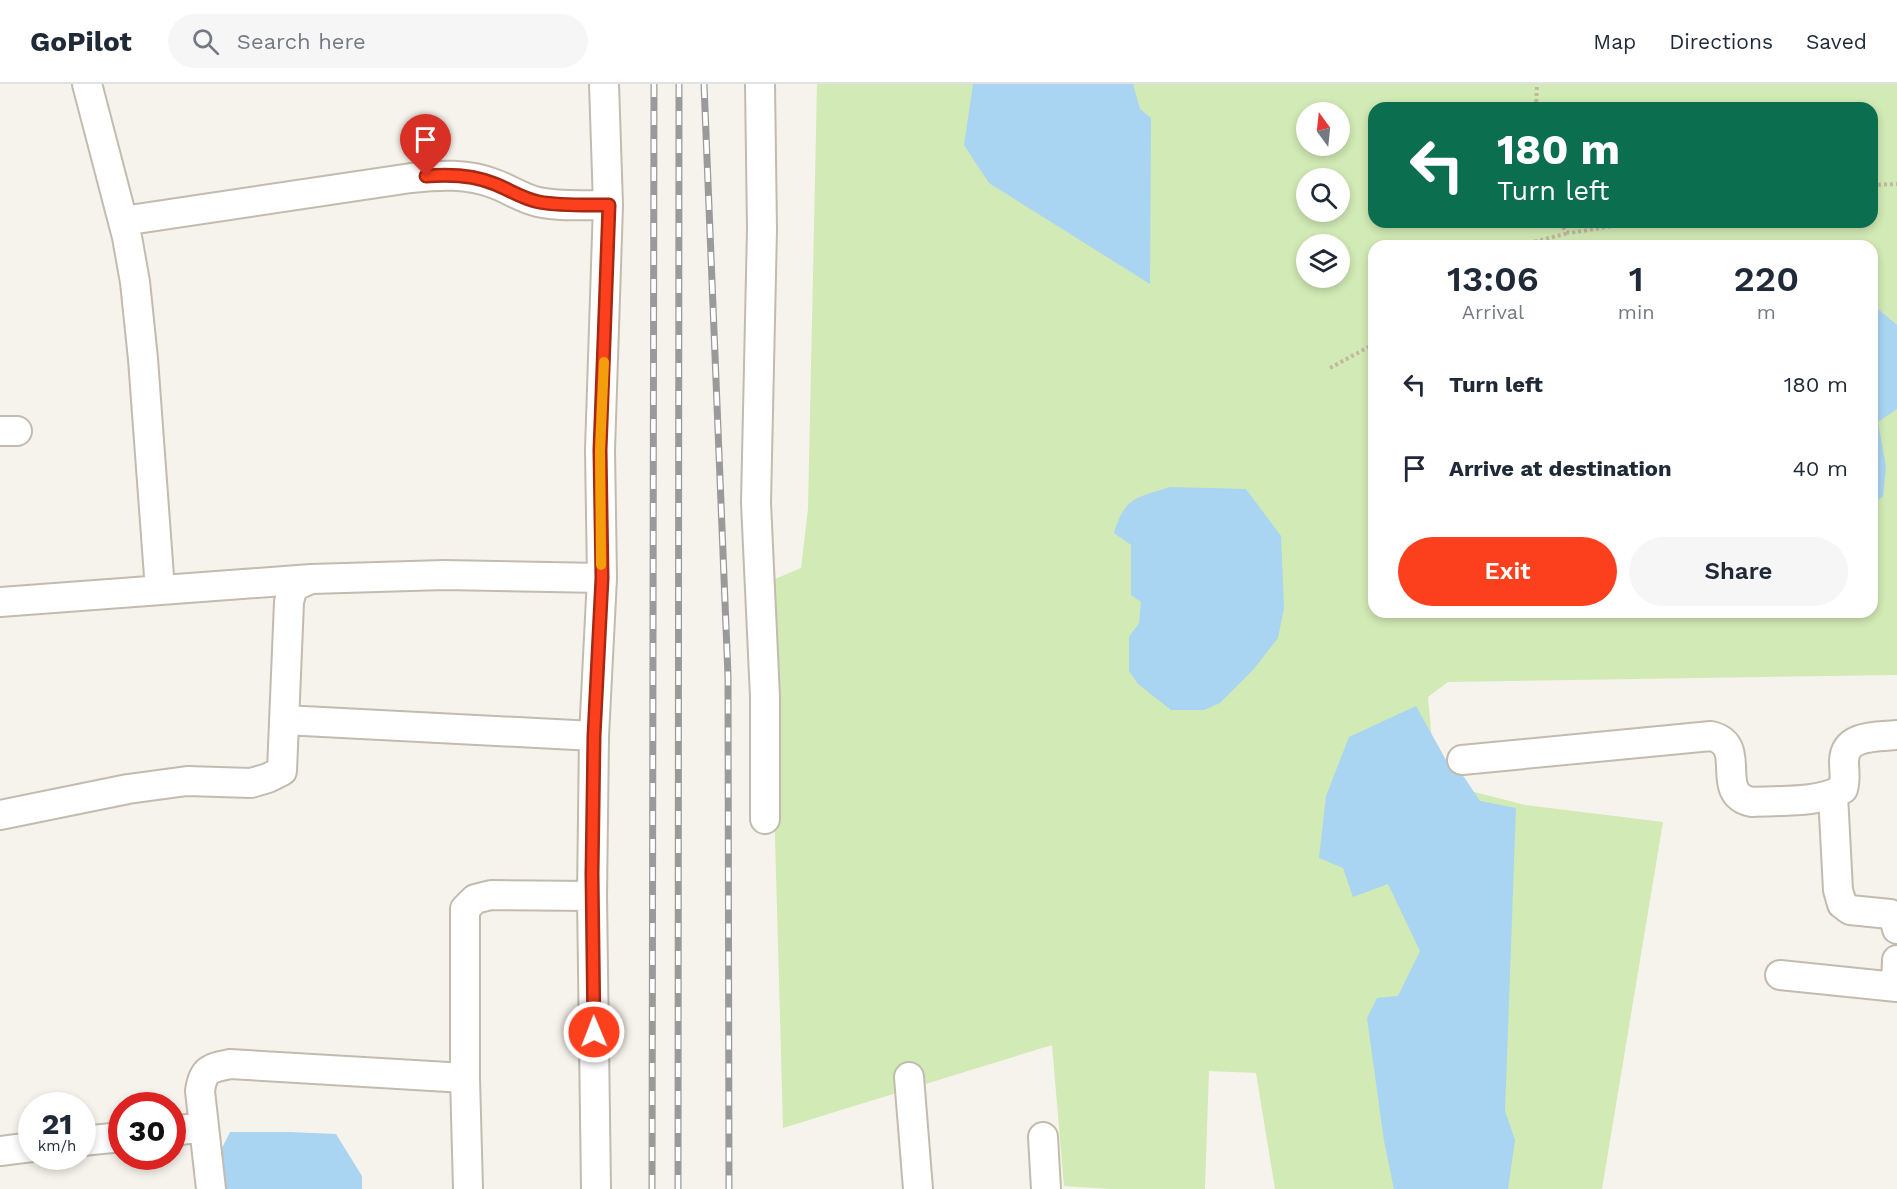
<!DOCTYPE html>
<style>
:root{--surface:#fff;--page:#f6f6f7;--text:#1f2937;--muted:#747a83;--line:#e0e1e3;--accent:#fc3f1d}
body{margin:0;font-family:"Work Sans",sans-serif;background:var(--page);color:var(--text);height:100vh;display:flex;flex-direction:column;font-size:22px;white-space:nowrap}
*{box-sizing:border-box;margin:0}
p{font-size:20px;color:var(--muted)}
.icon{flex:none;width:33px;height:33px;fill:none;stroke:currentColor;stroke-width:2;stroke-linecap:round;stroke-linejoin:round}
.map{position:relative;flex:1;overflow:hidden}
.sheet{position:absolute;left:1368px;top:156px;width:510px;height:378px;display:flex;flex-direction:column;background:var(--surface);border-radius:18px;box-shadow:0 3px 9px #0003}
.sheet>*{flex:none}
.guide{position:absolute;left:1368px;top:18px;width:510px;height:126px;border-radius:18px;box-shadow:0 3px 9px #0003;background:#0b6e4f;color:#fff;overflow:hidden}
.needle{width:39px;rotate:345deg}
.fabs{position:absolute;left:1296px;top:18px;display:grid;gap:12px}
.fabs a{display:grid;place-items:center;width:54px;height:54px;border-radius:50%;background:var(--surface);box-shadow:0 3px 9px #0003;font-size:30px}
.speed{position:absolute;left:18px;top:1008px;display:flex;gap:12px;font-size:30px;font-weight:700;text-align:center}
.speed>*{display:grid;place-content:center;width:78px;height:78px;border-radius:50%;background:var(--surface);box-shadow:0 3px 9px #0003;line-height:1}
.speed small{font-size:15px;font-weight:400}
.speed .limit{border:9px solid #d22;background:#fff;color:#111}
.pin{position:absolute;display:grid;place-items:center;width:51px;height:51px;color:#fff;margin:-62px -26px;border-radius:50% 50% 50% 0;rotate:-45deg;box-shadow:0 0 6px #0007}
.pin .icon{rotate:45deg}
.me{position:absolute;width:66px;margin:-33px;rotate:359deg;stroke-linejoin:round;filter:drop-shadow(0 0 4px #0008)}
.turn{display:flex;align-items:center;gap:21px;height:126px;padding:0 30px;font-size:27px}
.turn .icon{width:78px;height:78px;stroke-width:2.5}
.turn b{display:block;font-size:42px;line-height:51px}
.eta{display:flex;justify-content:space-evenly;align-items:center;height:102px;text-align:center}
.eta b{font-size:36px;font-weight:600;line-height:42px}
.primary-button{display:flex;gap:12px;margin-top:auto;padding:12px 30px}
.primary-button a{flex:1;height:69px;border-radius:36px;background:var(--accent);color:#fff;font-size:24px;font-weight:600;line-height:69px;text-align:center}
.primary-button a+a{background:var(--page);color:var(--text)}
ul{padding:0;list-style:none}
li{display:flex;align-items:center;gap:18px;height:84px;padding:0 30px}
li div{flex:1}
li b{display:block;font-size:22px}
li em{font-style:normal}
header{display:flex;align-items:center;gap:36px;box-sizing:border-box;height:84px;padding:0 30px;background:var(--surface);border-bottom:2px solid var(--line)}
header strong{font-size:28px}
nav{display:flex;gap:33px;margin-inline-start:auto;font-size:21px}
.search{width:420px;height:54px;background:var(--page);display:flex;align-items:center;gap:15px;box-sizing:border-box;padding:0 21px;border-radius:33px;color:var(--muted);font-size:22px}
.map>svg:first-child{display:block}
</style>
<header>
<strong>GoPilot</strong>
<div class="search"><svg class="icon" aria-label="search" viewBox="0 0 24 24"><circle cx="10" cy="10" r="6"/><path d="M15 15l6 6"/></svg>Search here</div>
<nav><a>Map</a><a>Directions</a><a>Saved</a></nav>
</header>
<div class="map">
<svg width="1897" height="1105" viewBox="0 0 1897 1105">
<rect width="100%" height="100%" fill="#f6f3ec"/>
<path fill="#d2eab5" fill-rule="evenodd" d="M817,0H1897V591L1448,598L1428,613L1434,680L1459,704L1525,721L1663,738L1602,1105H1275L1256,989L1209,987L1205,1105H1112L1064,1102L1052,961L783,1044L768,498L801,484L808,425ZM1374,24H1872V138H1374ZM1306,28H1340V62H1306ZM1306,94H1340V128H1306ZM1306,160H1340V194H1306ZM1374,162H1872V528H1374Z"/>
<path fill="#a9d4f2" d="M973,0H1133L1140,25L1151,34L1150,200L989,99L964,61Z
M1872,220L1897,241V325L1878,338L1886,383L1883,412L1872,421Z
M1170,403L1246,405L1281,452L1284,524L1278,554L1253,586L1220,619L1204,626H1171L1138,600L1129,587V553L1139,539L1141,518L1131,511V461L1114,449C1125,412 1137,414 1170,403Z
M1416,622L1446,676L1464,693L1480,717L1516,724L1505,1027L1515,1056L1508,1105H1394L1384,1057L1367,934L1377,914L1398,912L1420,867L1388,800L1353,813L1343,784L1319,774L1326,712L1349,653Z
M230,1048H288L336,1050L362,1092V1105H219L216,1076Z"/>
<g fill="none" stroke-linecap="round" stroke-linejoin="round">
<defs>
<path id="street" d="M87,0L127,153L135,198L143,275L160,506
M760,0L762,145L756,419L765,613V735
M123,137L411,94C439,91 468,89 495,100C509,105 523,115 538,118C561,123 585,121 608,121
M0,347H17
M0,518L311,495
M284,636L594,652
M1462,676L1711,652C1750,661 1712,710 1752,718C1781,716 1817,720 1843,705C1846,695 1844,687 1844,677C1845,650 1877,653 1897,651
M1833,711L1838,806L1842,820L1850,826L1890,830L1896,840L1897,845
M0,731L128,705L187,697L251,699L268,694L282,687L289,518L293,503L311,495L444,491L602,494
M1780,891L1897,903
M1896,903L1897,876
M909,993L918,1105
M172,1047L204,1043
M1043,1053L1046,1105
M82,1057L122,1053
M0,1067L32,1063
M211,1105L200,1007C203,985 210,984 230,980L465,994
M468,1105L465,994V825L475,815L491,811L592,812
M596,1105L592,812L594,652L602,494L600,366L608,121L604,0"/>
</defs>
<use href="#street" stroke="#c2bbae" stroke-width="32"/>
<path stroke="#c4b79f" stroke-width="4" stroke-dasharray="3 3" stroke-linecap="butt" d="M1536,24L1537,0
M1872,101L1897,100
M1560,138L1566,148L1570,149L1636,138
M1517,162L1569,149
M1330,284L1374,260"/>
<use href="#street" stroke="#fff" stroke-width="28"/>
<defs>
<path id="rail" d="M704,0L728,592L729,1105
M652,1105L654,0
M678,1105L679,0"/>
</defs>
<use href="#rail" stroke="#9a9a9a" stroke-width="7"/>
<use href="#rail" stroke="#fff" stroke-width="4.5" stroke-dasharray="14" stroke-linecap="butt"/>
</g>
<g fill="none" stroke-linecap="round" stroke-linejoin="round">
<defs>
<path id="route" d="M426,92C450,90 474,91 495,100C510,106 523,115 539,118C561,122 585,121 609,121L600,366L602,494L594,652L592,790L594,948"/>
</defs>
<use href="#route" stroke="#a42913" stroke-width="15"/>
<use href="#route" stroke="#fc3f1d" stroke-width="10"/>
<path stroke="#f59e0b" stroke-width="10" d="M601,481L600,366L604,278"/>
</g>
</svg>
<div class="fabs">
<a><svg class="needle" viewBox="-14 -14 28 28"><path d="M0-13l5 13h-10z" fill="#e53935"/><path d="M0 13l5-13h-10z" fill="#747a83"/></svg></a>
<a><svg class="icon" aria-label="search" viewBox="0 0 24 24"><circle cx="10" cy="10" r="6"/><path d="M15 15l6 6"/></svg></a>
<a><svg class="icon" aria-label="layers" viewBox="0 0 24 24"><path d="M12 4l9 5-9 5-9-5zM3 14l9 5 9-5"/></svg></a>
</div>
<div class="speed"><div>21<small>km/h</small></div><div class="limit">30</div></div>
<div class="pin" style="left:426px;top:92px;background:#d93025"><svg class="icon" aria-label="arrive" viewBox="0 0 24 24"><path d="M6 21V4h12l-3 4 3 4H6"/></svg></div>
<svg class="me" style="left:594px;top:948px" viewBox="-20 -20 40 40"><circle r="17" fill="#fc3f1d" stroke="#fff" stroke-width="3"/><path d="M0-11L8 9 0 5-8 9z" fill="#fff"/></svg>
<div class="guide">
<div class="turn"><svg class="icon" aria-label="left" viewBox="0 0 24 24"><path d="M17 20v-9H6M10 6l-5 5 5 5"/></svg><div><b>180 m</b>Turn left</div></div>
</div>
<section class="sheet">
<div class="eta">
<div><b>13:06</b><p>Arrival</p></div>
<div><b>1</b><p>min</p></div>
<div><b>220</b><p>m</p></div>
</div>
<ul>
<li><svg class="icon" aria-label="left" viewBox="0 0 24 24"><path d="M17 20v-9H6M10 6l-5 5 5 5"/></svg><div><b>Turn left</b></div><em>180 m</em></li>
<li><svg class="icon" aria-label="arrive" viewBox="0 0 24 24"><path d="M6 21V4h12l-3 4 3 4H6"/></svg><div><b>Arrive at destination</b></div><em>40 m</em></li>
</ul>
<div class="primary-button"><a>Exit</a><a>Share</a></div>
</section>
</div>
